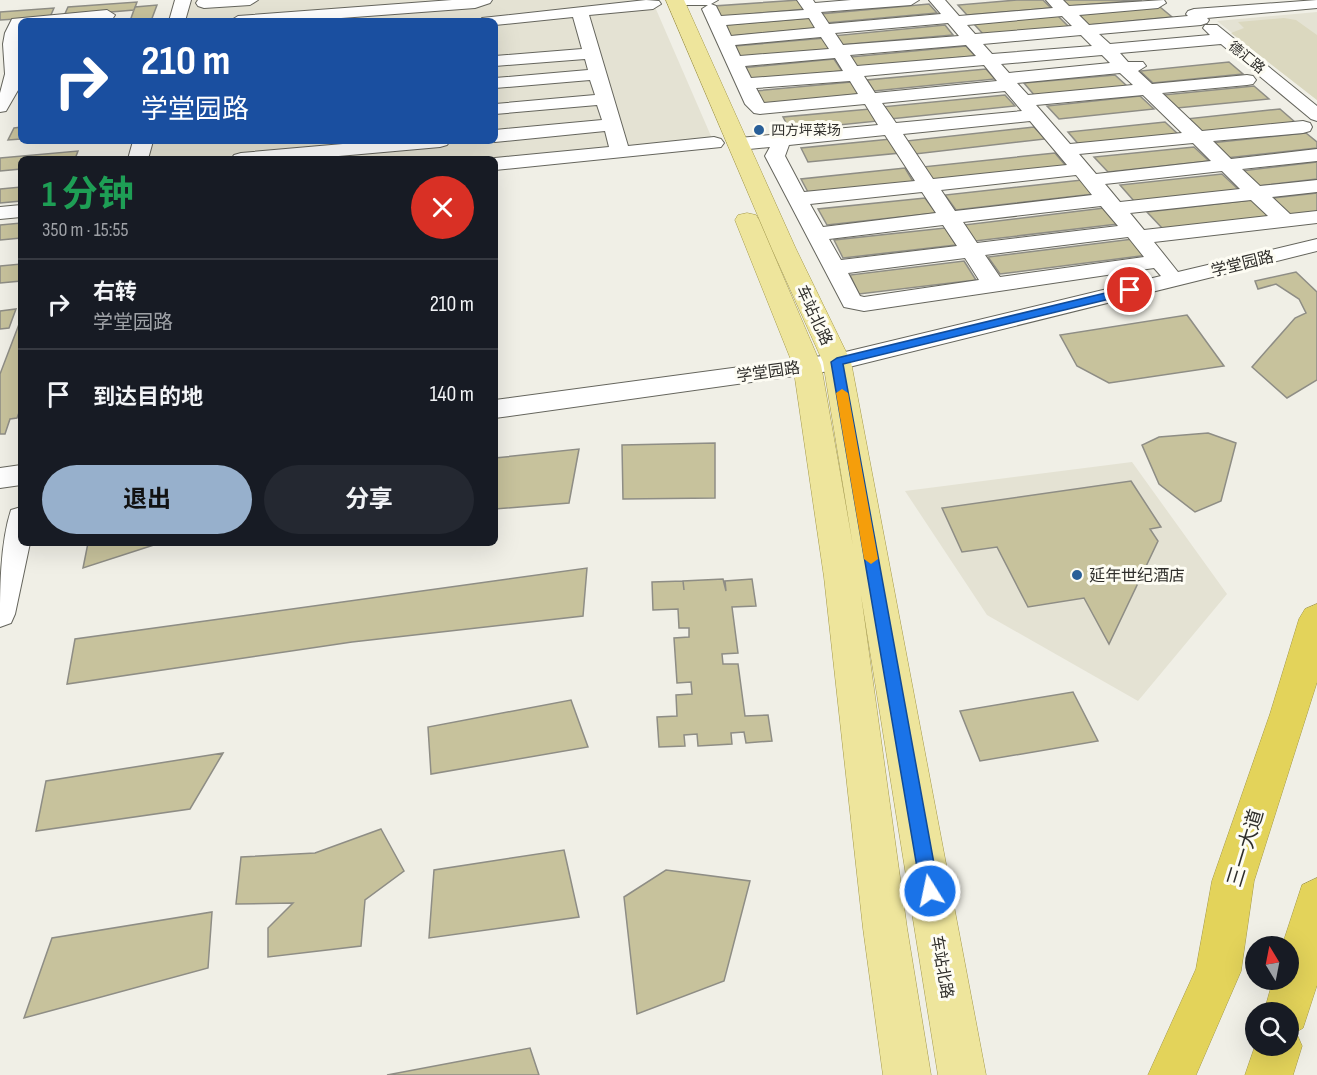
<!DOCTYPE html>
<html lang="zh">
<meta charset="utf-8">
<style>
:root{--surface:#171b24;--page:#242831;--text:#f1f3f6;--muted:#9ea1a6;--line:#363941;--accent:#97b0cc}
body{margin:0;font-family:"Sofia Sans Condensed","Noto Sans SC",sans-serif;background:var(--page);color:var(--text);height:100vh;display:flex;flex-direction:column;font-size:22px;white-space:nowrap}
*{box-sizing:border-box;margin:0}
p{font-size:20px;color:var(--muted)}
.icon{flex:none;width:33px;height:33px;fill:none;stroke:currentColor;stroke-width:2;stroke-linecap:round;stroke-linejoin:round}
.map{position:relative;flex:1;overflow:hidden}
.panel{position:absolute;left:18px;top:156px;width:480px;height:390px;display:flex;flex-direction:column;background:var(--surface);border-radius:9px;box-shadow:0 6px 24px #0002}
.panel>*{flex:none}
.guide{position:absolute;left:18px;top:18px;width:480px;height:126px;border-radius:9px;box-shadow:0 6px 24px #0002;background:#1a4fa0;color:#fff;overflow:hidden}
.needle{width:39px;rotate:350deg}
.fabs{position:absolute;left:1245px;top:936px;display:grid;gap:12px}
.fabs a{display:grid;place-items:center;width:54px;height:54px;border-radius:50%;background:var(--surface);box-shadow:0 6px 24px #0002;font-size:30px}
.pin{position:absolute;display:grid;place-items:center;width:51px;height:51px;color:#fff;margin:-26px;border:3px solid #fff;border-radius:50%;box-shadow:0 2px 6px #0007}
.me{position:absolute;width:66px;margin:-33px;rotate:350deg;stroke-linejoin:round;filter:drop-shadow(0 0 4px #0008)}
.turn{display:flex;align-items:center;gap:21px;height:126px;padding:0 24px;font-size:27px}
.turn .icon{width:78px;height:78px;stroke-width:2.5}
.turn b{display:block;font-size:42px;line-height:51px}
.round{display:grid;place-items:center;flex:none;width:63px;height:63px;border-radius:32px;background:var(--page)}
.head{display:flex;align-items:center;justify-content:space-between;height:102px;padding:0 24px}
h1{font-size:36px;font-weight:700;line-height:45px;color:#1e9e55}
.button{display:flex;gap:12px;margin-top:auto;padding:12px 24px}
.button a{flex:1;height:69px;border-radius:36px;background:var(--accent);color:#111;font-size:24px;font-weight:700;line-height:69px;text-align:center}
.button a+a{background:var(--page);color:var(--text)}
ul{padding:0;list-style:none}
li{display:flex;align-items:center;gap:18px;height:90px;padding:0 24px;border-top:2px solid var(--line)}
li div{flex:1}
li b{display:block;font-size:22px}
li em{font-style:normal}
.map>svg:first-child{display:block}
</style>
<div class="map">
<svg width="1317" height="1075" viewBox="0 0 1317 1075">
<rect width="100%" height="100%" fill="#f0efe6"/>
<path fill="#e4e2d3" d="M183,0H652L714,143L495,159H138L143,141H495V21H177Z
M1317,12V100L1217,21Z
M1132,462L1227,594L1138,701L987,615L905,491Z"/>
<path fill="#dbd8bf" d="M1284,18L1296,20L1317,35V100L1231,33L1244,28L1238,22Z"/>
<path fill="#c7c29c" stroke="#8e8d85" stroke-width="1.5" d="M799,0L806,9L719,17L714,6Z
M1017,0H1043L1051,8L967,15L958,5Z
M1062,0H1142L1069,6Z
M137,2L134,10L64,16L68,7Z
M929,4L937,13L826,23L820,14Z
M157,5L151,21H130L135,7Z
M1160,7L1172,17L1088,25L1077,15Z
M54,8L50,17L0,20V12Z
M1058,16L1069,27L983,34L974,24Z
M811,18L818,28L730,36L724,25Z
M945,25L953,35L839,45L832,36Z
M825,38L832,49L741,57L735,46Z
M966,46L975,56L858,67L850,57Z
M834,59L842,71L747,80L741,68Z
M1229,62L1243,74L1153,83L1140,71Z
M986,69L995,79L874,91L867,80Z
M1115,75L1128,87L1035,96L1024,83Z
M851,82L859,94L762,104L755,91Z
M1254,86L1269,99L1177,108L1163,95Z
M1005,95L1015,106L890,119L881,107Z
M1140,96L1154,109L1059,119L1047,106Z
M870,109L878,121L790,130L783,117Z
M1280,109L1296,123L1201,133L1186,119Z
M1165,122L1179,135L1080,146L1068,132Z
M21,127V139L8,140L14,128Z
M1034,127L1045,139L915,154L906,141Z
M1306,133L1317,142V148L1226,158L1210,143Z
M891,139L900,153L808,162L801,148Z
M1194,147L1209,161L1108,172L1094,157Z
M78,151L75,159H21V169L0,171V158Z
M1055,153L1066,166L932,181L922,167Z
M1317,162V179L1258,186L1241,171Z
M905,168L914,183L809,194L801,179Z
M1222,174L1239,190L1134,201L1120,185Z
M1082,180L1094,194L956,210L945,195Z
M21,187V201L0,203V189Z
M1317,193V212L1290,215L1273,198Z
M925,198L936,213L827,225L818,209Z
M1252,200L1270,216L1163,229L1147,212Z
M1104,208L1118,224L975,241L964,225Z
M21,223V238L0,240V225Z
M945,228L956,245L843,258L834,240Z
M1133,239L1148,255L1000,274L988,257Z
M964,261L976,280L859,294L850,275Z
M21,264V281L0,283V266Z
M1296,272L1317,292V380L1287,398L1252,367L1295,318L1306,313L1299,299L1276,284L1258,289L1255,281Z
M16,309L9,328L0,329V311Z
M1187,315L1224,366L1109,383L1077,366L1060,335Z
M21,319V407L17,418L10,419L5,434H0V374Z
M1208,433L1236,443L1221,501L1195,512L1159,484L1142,445L1159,437Z
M715,443V498L623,499L622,445Z
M579,449L569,503L495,509V458Z
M1131,481L1161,527L1150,529L1158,541L1109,644L1084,598L1028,607L997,547L962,552L942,508Z
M88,543H160L83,568Z
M587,568L583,616L352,642L67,684L75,639Z
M723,579L726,591L725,581L752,579L756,606L732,607L738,653L722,654L723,664H738L745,716L768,715L772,741L746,743L744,732L731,733L732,744L698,746L697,734L684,735L685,746L659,747L657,717L677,716L676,695L692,694L691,682L677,683L674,638L689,637V628H679L678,609L653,610L652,582L683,581L684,590L683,581Z
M1073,692L1098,741L980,761L960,711Z
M571,700L588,747L431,774L428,727Z
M223,753L190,809L36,831L46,781Z
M381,829L404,871L365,900L361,946L268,957V928L293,903L236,904L241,857L315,853Z
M564,850L579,917L429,938L434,870Z
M666,870L750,881L724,981L637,1014L624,897Z
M212,912L208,968L24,1018L52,938Z
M530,1048L539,1075H387Z"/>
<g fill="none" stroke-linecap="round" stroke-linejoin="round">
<defs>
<path id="minor" d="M175,0H191L185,21H169Z
M198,0H258L250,5L204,8L198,6L196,3Z
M452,0H492L490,3L475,8L301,21H230L238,16Z
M646,0L659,1L661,4L653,9L589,15L628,146L714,137L721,139L724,143L721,147L495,170V159H492L495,158L609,147L605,131L495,142L492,141H495V130L602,120L597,105L495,114V104L595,95L590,80L495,88V78L588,70L585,59L495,66V56L582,49L573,17L495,25V21H480L482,18Z
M670,0H718L711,4L716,6L721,16L804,10L797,0H813L815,3L851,0H919L911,5L821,12L829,24L941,14L929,0H945L959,16L1053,8L1046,0H1063L1069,6L1164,0L1166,3L1158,8L1079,15L1089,25L1188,16L1186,14L1188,11L1194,9L1317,0V8L1207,18L1209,20L1207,23L1201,25L1099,34L1110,44L1210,35L1203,28L1205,25H1217L1317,106V121L1311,119L1221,44L1120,53L1128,62H1143L1146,66L1138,71L1152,84L1247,75L1253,76L1256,80L1253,84L1247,85L1162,93L1202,131L1303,121L1310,123L1312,127L1310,131L1303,133L1213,141L1231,159L1317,149V161L1242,169L1260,186L1317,180V192L1272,197L1290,214L1317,211V223L1154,242L1178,272L1317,239V251L837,370L495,418V400L837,354L1161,276L1154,268L864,311L844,307L765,156L770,147L739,150L732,148L729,144L732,140L739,138L878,125L865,104L760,114L754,113L745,104L702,9L708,5H670ZM1062,16L1072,26L975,34L967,25ZM809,18L815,28L731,36L726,25ZM948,23L959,36L843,45L835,33ZM1081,35L1092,46L992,54L983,44ZM821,37L829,49L740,56L735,45ZM966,45L976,56L857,66L850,55ZM1102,55L1110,63L1009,73L1001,64ZM835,58L843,71L751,78L745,66ZM984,65L997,81L875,93L864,76ZM1120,73L1133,85L1028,95L1017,83ZM850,81L858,94L764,103L756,88ZM1005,91L1022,111L896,123L882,103ZM1143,95L1182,133L1070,144L1036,105ZM1030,121L1067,165L933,179L903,134ZM885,135L915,181L804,192L785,156L789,145ZM1193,143L1211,161L1096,174L1079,154ZM1222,171L1240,189L1120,202L1105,184ZM1076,175L1092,195L955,211L941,190ZM922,192L936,213L823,227L810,204ZM1251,200L1268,216L1144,230L1130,213ZM1101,206L1118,226L977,243L963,222ZM943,225L957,246L841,260L829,239ZM1128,237L1144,257L1000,277L985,255ZM965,258L979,280L864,297L860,296L848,273Z
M107,10L115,15L113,18L91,21H21V85L6,111L0,112V93L5,74L3,44L5,33L12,19Z
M133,141H153L148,159H128Z
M377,141H450L447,145L440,147L305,159H231L234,155L241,153Z
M21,205V217L0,219V207Z
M21,465V485L0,488V468Z
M21,507V543H30L15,614L11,623L0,627C0,590 0,544 11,510Z"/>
<path id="major" d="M666,0H684L796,249L851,362L986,1075H938L861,595L907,928L931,1075H883L863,928L824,577L793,365L735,220L738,215L747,213L756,215L759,220L821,365L853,546L823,362L772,249Z"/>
<path id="highway" d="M1317,604V682L1254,881L1241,971L1196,1075H1148L1196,969L1212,881L1270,714L1299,619L1305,609Z
M1317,878V985L1303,1028L1296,1032L1302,1046L1293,1075H1245L1256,1043V1046H1288V1012H1264L1273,980H1288V946H1282L1302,885Z"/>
</defs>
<use href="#minor" stroke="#65655d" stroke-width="2"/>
<use href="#major" stroke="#a4994a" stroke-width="1"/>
<use href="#highway" stroke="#a4994a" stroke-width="1"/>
<use href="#minor" fill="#fff" fill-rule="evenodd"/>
<use href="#major" fill="#eee59c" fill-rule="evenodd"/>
<use href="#highway" fill="#e3d35a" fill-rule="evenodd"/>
</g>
<path fill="#1a73e8" stroke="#114b97" stroke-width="1.5" d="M1130,287L1136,290L1134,293L843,364L939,891L936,897L930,900L924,897L921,891L831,362L837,358Z"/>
<path fill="#f59e0b" d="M842,389L848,393L878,559L871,564L864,559L836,393Z"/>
<g fill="#295f98" stroke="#fdfcf3" stroke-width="2">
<circle cx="759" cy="130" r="6"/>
<circle cx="1077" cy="575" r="6"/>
</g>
<g text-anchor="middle" stroke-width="6" stroke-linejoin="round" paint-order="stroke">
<g font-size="14" fill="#2f2e2b" stroke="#fdfcf3">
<text transform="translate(1247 57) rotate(39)" y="5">德汇路</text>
</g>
<g font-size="14" fill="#2f2e2b" stroke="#fdfcf3" text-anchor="start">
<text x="771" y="135">四方坪菜场</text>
</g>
<g font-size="16" fill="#2f2e2b" stroke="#fdfcf3">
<text transform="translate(1242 263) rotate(-14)" y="6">学堂园路</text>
<text transform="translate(815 315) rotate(65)" y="6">车站北路</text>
<text transform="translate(768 371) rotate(-8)" y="6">学堂园路</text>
<text transform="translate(943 967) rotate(80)" y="6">车站北路</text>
</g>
<g font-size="16" fill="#2f2e2b" stroke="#fdfcf3" text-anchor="start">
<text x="1089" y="581">延年世纪酒店</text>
</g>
<g font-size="20" fill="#2f2e2b" stroke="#fdfcf3">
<text transform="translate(1245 848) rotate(-73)" y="7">三一大道</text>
</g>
</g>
</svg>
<div class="fabs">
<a><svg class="needle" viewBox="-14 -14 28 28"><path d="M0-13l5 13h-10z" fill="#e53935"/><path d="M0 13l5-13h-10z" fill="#9ea1a6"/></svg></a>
<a><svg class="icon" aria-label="search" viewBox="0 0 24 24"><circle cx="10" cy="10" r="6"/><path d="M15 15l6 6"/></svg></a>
</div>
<div class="pin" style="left:1130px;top:290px;background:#d93025"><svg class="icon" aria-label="arrive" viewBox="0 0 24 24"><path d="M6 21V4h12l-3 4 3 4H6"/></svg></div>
<svg class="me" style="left:930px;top:891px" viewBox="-20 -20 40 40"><circle r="17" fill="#1a73e8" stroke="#fff" stroke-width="3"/><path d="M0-11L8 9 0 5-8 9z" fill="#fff"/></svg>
<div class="guide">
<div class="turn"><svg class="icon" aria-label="right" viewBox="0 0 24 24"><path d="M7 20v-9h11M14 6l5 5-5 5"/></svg><div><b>210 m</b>学堂园路</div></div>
</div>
<section class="panel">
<div class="head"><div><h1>1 分钟</h1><p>350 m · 15:55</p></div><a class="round" style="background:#d93025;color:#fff"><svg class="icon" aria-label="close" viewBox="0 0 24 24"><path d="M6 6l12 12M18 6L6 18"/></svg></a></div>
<ul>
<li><svg class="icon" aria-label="right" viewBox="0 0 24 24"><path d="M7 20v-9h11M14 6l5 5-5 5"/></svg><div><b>右转</b><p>学堂园路</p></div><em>210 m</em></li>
<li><svg class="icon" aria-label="arrive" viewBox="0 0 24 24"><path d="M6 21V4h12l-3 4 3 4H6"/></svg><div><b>到达目的地</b></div><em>140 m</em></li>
</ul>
<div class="button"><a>退出</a><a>分享</a></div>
</section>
</div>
